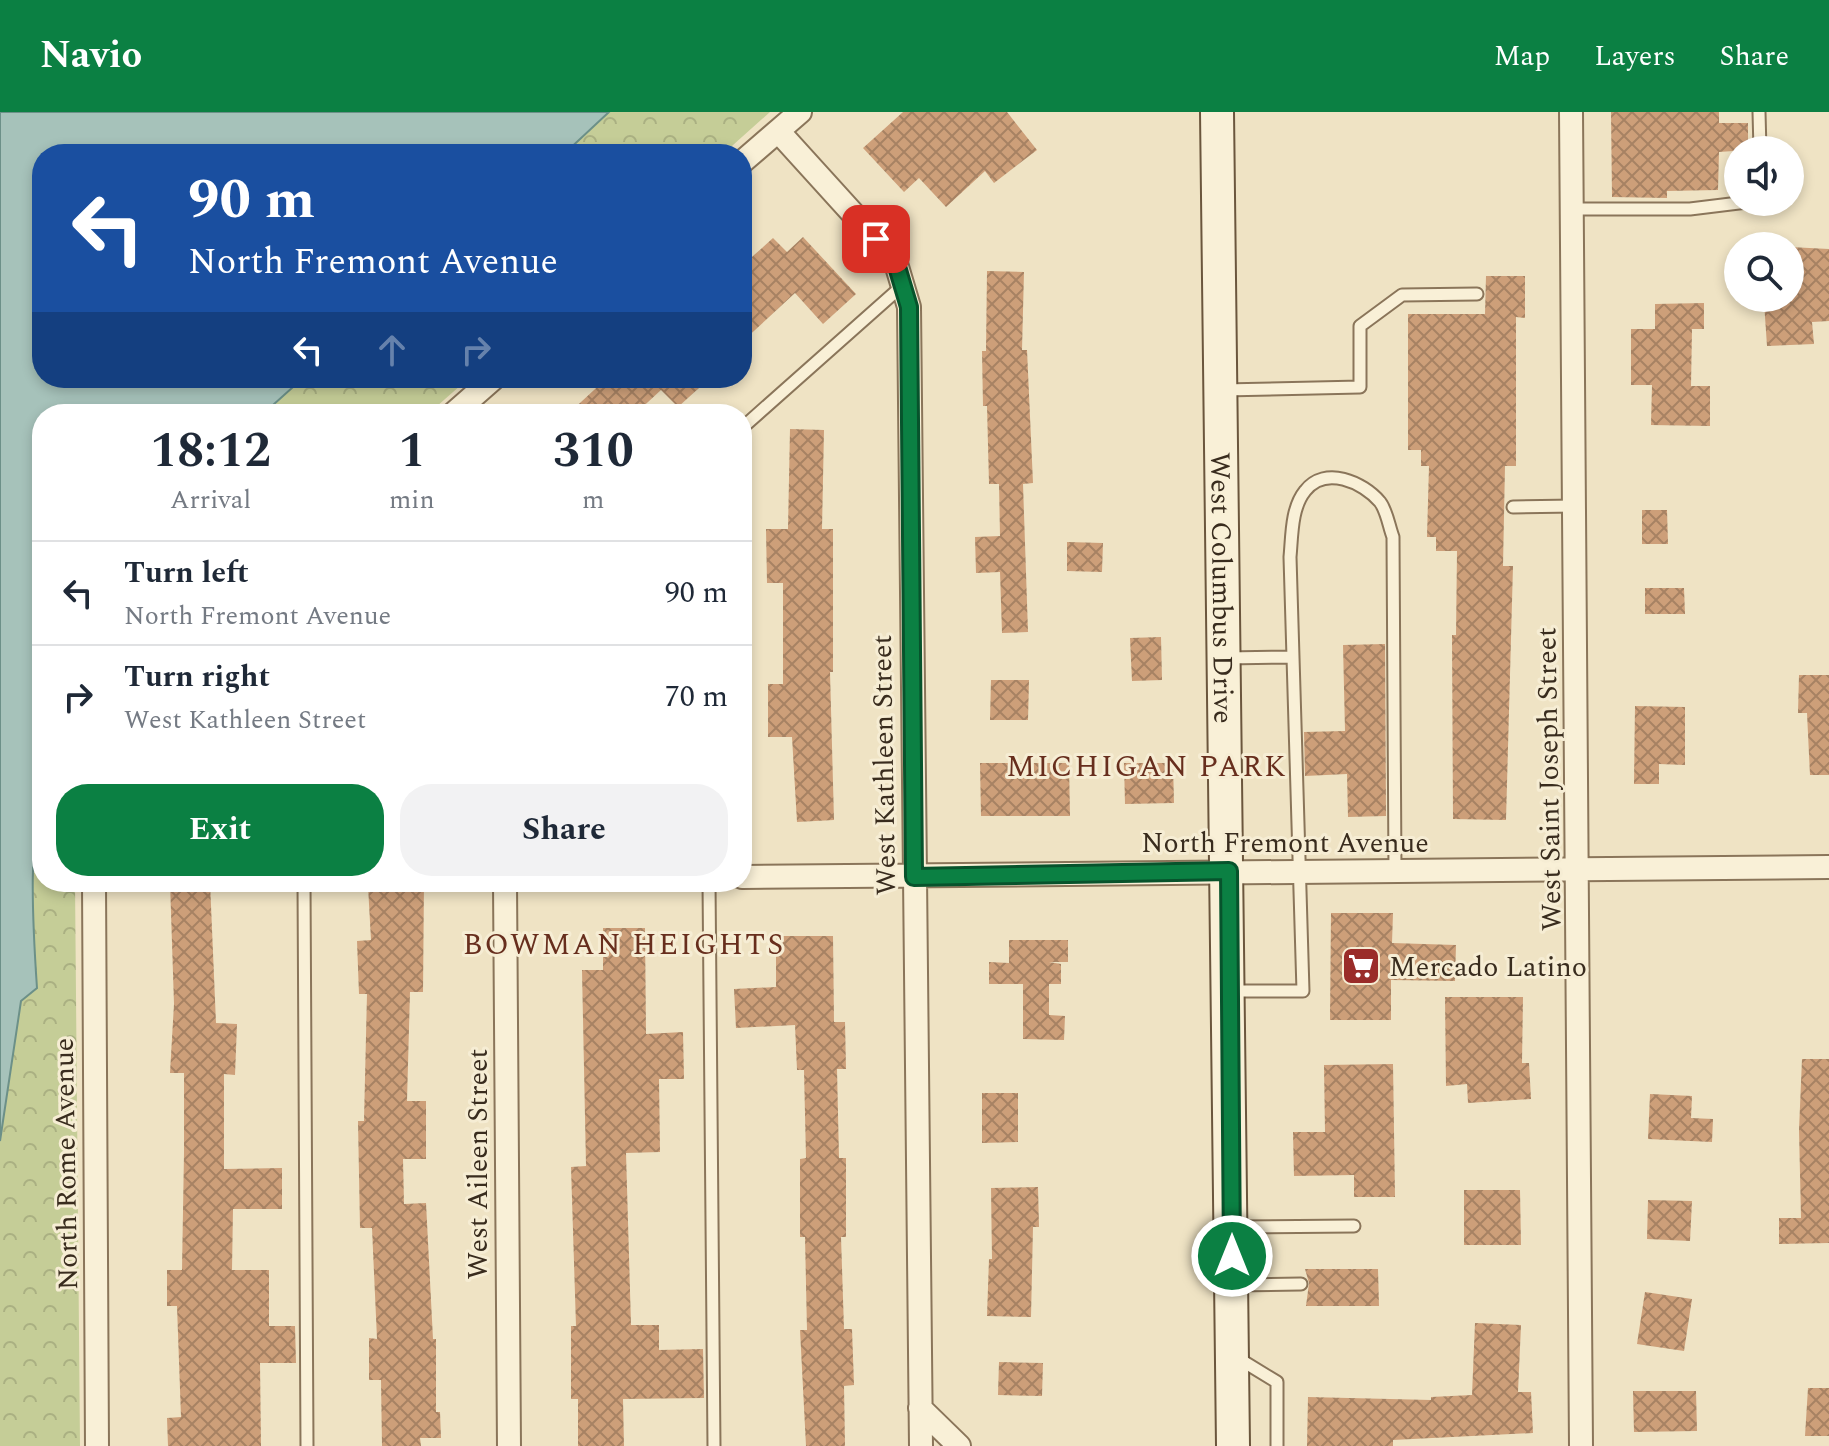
<!DOCTYPE html>
<style>
:root{--surface:#fff;--page:#f2f2f3;--text:#1f2937;--muted:#747a83;--line:#e0e1e3;--accent:#0b8043}
body{margin:0;font-family:Spectral,serif;background:var(--page);color:var(--text);height:100vh;display:flex;flex-direction:column;font-size:30px;white-space:nowrap}
*{box-sizing:border-box;margin:0}
p{font-size:26px;color:var(--muted)}
.icon{flex:none;width:44px;height:44px;fill:none;stroke:currentColor;stroke-width:2;stroke-linecap:round;stroke-linejoin:round}
.map{position:relative;flex:1;overflow:hidden}
.sheet{position:absolute;left:32px;top:292px;width:720px;height:488px;display:flex;flex-direction:column;background:var(--surface);border-radius:32px;box-shadow:0 4px 12px #0003}
.sheet>*{flex:none}
.top-card{position:absolute;left:32px;top:32px;width:720px;height:244px;border-radius:32px;box-shadow:0 4px 12px #0003;background:#1a4fa0;color:#fff;overflow:hidden}
.tools{position:absolute;left:1724px;top:24px;display:grid;gap:16px}
.tools a{display:grid;place-items:center;width:80px;height:80px;border-radius:50%;background:var(--surface);box-shadow:0 4px 12px #0003;font-size:40px}
.pin{position:absolute;display:grid;place-items:center;width:68px;height:68px;color:#fff;margin:-34px;border-radius:16px;box-shadow:0 4px 12px #0006}
.me{position:absolute;width:88px;margin:-44px;rotate:0deg;stroke-linejoin:round;filter:drop-shadow(0 0 6px #0008)}
.turn{display:flex;align-items:center;gap:28px;height:168px;padding:0 24px;font-size:36px}
.turn .icon{width:104px;height:104px;stroke-width:2.5}
.turn b{display:block;font-size:56px;line-height:68px}
.lanes{display:flex;align-items:center;height:76px;padding:0 24px;background:#0003;justify-content:center;gap:40px;direction:ltr}
.lanes .off{opacity:.35}
.eta{display:flex;justify-content:space-evenly;align-items:center;height:136px;text-align:center}
.eta b{font-size:48px;font-weight:700;line-height:56px}
.action{display:flex;gap:16px;margin-top:auto;padding:16px 24px}
.action a{flex:1;height:92px;border-radius:32px;background:var(--accent);color:#fff;font-size:32px;font-weight:700;line-height:92px;text-align:center}
.action a+a{background:var(--page);color:var(--text)}
ul{padding:0;list-style:none}
li{display:flex;align-items:center;gap:24px;height:104px;padding:0 24px;border-top:2px solid var(--line)}
li div{flex:1}
li b{display:block;font-size:30px}
li em{font-style:normal}
header{display:flex;align-items:center;gap:48px;box-sizing:border-box;height:112px;padding:0 40px;background:var(--accent);color:#fff}
header strong{font-size:38px}
nav{display:flex;gap:44px;margin-inline-start:auto;font-size:28px}
.map>svg:first-child{display:block}
</style>
<header>
<strong>Navio</strong>
<nav><a>Map</a><a>Layers</a><a>Share</a></nav>
</header>
<div class="map">
<svg width="1829" height="1334" viewBox="0 0 1829 1334">
<defs>
<pattern id="park-crowns" width="20" height="18" patternUnits="userSpaceOnUse" patternTransform="scale(2)"><rect width="20" height="18" fill="#c5cd97"/><path d="M2 6a3 3 0 1 1 6 0M12 15a3 3 0 1 1 6 0" fill="none" stroke="#aab082"/></pattern>
<pattern id="building-cross-hatch" width="8" height="8" patternUnits="userSpaceOnUse" patternTransform="scale(2)"><rect width="8" height="8" fill="#cd9f79"/><path d="M0 0l8 8M0 8l8-8" fill="none" stroke="#a78263"/></pattern>
</defs>
<rect width="100%" height="100%" fill="#efe3c4"/>
<path fill="url(#park-crowns)" d="M609,0H770L723,42H564Z
M303,266H469L428,302H263Z
M42,661V770H75L80,1334H0V1029L21,889L37,876C32,803 29,733 42,661Z"/>
<path fill="#a6c2ba" stroke="#6c9088" stroke-width="2" d="M0,0H609L564,42H42V266H303L263,302H42V661C29,733 32,803 37,876L21,889L0,1029Z"/>
<path fill="url(#building-cross-hatch)" d="M903,0H1007L1037,38L994,71L985,59L946,95L919,66L904,80L863,36Z
M1611,0H1719V11H1748V38L1719,40L1718,78L1667,79V86L1612,85Z
M803,125L856,182L823,212L795,181L742,230V154L773,126L787,140Z
M1790,135L1829,137V209L1812,210L1814,232L1767,234L1764,190L1790,189Z
M987,159L1024,160L1022,238H1027L1033,371L1023,372L1028,520L1002,521L1000,460L976,461L975,425L1000,424L999,372H989L987,294H983L982,239H986Z
M1486,164H1525V206L1516,205V354H1505L1503,454H1513L1506,708L1453,707L1452,523H1456L1457,439H1436V425H1427L1429,354H1421V338H1408V202H1485Z
M1704,191V217H1692L1691,274H1710V314L1651,313L1652,273H1631V217H1655V192Z
M607,266H710L678,295L661,278L635,302H568Z
M790,317L824,318L822,417H833V560H830L834,708L797,710L792,625H768V572H783V471H767L766,417H788Z
M1642,398H1667L1668,432H1642Z
M1067,430L1103,431L1102,460L1067,459Z
M1645,476H1684L1685,502H1645Z
M1161,525L1162,568L1132,569L1130,526Z
M1385,532L1386,704L1348,705L1347,662L1305,664L1304,620L1345,619L1343,533Z
M1799,563H1829V663H1810L1807,601H1798Z
M991,568H1029L1028,608H990Z
M1635,594L1685,595V653L1659,652V672H1634Z
M980,651H1069L1070,704H981Z
M1124,651H1173L1174,691L1125,692Z
M170,770H210L216,911L237,912L235,963L224,962V1057L282,1056V1097H233L232,1158H269V1214H295L296,1251H260L261,1334H168L167,1306L181,1305L177,1194H167V1158H182L184,1041V961H170L174,892Z
M424,771L423,880H410L407,989H426V1047H403L404,1092L426,1091L433,1227H436V1300H440L441,1326H420L421,1334H382L381,1268H369V1226L377,1227L372,1116H360L358,1009H364L367,882H359L357,829L371,828L368,774Z
M1331,801H1393L1392,831L1456,833L1455,869L1391,868V908H1330Z
M603,816H645L646,922L683,920L684,967H659L660,1040L626,1041L631,1213H659V1238L703,1237L704,1286L623,1287L624,1334H578V1287H571V1214H576L571,1055L586,1054L582,858H603Z
M776,824H833L834,910H845L846,957H837L839,1046H846V1125H841L844,1217H852L854,1273L844,1274L845,1334H806L800,1218H807L805,1125H800V1047L806,1046L804,958H797L795,913L736,916L734,877L776,875Z
M1009,828H1068V850H1049L1061,852V872H1049V903L1065,904L1064,928L1023,927V872H989V850L1009,851Z
M1445,885H1523L1522,951H1529L1531,987L1468,991L1467,972L1446,974Z
M1802,947H1829V1131L1779,1132V1106H1801L1799,1018Z
M1393,952L1395,1085H1354V1063L1294,1064L1293,1020H1325L1324,953Z
M982,981H1018V1030L982,1031Z
M1650,982L1692,984L1691,1006L1713,1007L1712,1030L1648,1027Z
M1038,1075L1039,1115H1033L1031,1205L987,1204L989,1147H992L991,1076Z
M1464,1078H1520L1521,1133H1464Z
M1648,1088L1692,1089L1690,1129L1647,1127Z
M1305,1157H1378L1379,1194H1306L1309,1171Z
M1645,1180L1692,1187L1684,1239L1637,1232Z
M1475,1211L1521,1213L1518,1280H1531L1533,1321L1393,1328V1334H1307L1308,1285L1431,1288V1285L1472,1283Z
M999,1250L1043,1251L1042,1284L998,1283Z
M1808,1276H1829V1324H1805Z
M1633,1279H1696L1697,1319L1634,1320Z"/>
<g fill="none" stroke-linecap="round" stroke-linejoin="round">
<defs>
<path id="lane" d="M1759,0L1760,38
M1573,97H1690L1747,90
M1223,278L1360,275V214L1402,183L1477,182
M742,316L902,174
M1513,395L1575,394
M1226,546L1293,545
M304,770L307,1334
M709,770L714,1334
M1230,879H1303L1290,445C1292,425 1291,396 1305,379C1325,353 1363,370 1380,390C1387,399 1389,415 1393,425L1395,760
M1232,1115L1354,1114
M1233,1173L1301,1172
M1236,1245L1277,1270V1334"/>
<path id="street" d="M1571,0L1581,1334
M778,19L895,148L909,195L921,1334
M742,50L800,0
M453,302L494,266
M742,765L1829,755
M94,770L97,1334
M505,770L509,1334
M920,1296L959,1334"/>
<g id="secondary">
<path id="s1" d="M1217,0L1233,1334"/>
</g>
</defs>
<use href="#lane" stroke="#8a755a" stroke-width="15"/>
<use href="#street" stroke="#8a755a" stroke-width="26"/>
<use href="#secondary" stroke="#6b563d" stroke-width="36"/>
<use href="#lane" stroke="#f9f0d7" stroke-width="11"/>
<use href="#street" stroke="#f9f0d7" stroke-width="22"/>
<use href="#secondary" stroke="#f9f0d7" stroke-width="32"/>
</g>
<g fill="none" stroke-linecap="round" stroke-linejoin="round">
<defs>
<path id="route" d="M876,127L895,148L909,195L914,765L1229,759L1232,1144"/>
</defs>
<use href="#route" stroke="#07532c" stroke-width="20"/>
<use href="#route" stroke="#0b8043" stroke-width="14"/>
</g>
<defs>
<symbol id="supermarket-square" viewBox="-11 -11 22 22"><rect x="-9" y="-9" width="18" height="18" rx="4" fill="#9a2c29" stroke="#f6edd4"/><path d="M-6-5.5h2.5l.6 2H6L4.5 2H-2.5L-4.4-4H-6ZM-1.5 3.2a1.3 1.3 0 1 0 .1 0ZM3 3.2a1.3 1.3 0 1 0 .1 0Z" fill="#fff"/></symbol>
</defs>
<g fill-rule="evenodd">
<use href="#supermarket-square" x="1339" y="832" width="44" height="44"/>
</g>
<g text-anchor="middle" stroke-width="6" stroke-linejoin="round" paint-order="stroke">
<g font-size="28" fill="#392c1e" stroke="#f6edd4">
<text dy="10" stroke="none"><textPath href="#s1" startOffset="476">West Columbus Drive</textPath></text>
<text transform="translate(883 653) rotate(-91)" y="10">West Kathleen Street</text>
<text transform="translate(1548 667) rotate(-91)" y="10">West Saint Joseph Street</text>
<text x="1285" y="740">North Fremont Avenue</text>
<text transform="translate(65 1052) rotate(-91)" y="10">North Rome Avenue</text>
<text transform="translate(477 1052) rotate(-90)" y="10">West Aileen Street</text>
</g>
<g font-size="28" fill="#392c1e" stroke="#f6edd4" text-anchor="start">
<text x="1389" y="864">Mercado Latino</text>
</g>
<g font-size="30" letter-spacing="2" fill="#672e1d" stroke="#f6edd4">
<text x="1147" y="664">MICHIGAN PARK</text>
<text x="624" y="842">BOWMAN HEIGHTS</text>
</g>
</g>
</svg>
<div class="tools">
<a><svg class="icon" aria-label="sound" viewBox="0 0 24 24"><path d="M4 9h4l5-4v14l-5-4H4zM17 9q2 3 0 6"/></svg></a>
<a><svg class="icon" aria-label="search" viewBox="0 0 24 24"><circle cx="10" cy="10" r="6"/><path d="M15 15l6 6"/></svg></a>
</div>
<div class="pin" style="left:876px;top:127px;background:#d93025"><svg class="icon" aria-label="arrive" viewBox="0 0 24 24"><path d="M6 21V4h12l-3 4 3 4H6"/></svg></div>
<svg class="me" style="left:1232px;top:1144px" viewBox="-20 -20 40 40"><circle r="17" fill="#0b8043" stroke="#fff" stroke-width="3"/><path d="M0-11L8 9 0 5-8 9z" fill="#fff"/></svg>
<div class="top-card">
<div class="turn"><svg class="icon" aria-label="left" viewBox="0 0 24 24"><path d="M17 20v-9H6M10 6l-5 5 5 5"/></svg><div><b>90 m</b>North Fremont Avenue</div></div>
<div class="lanes"><svg class="icon" aria-label="left" viewBox="0 0 24 24"><path d="M17 20v-9H6M10 6l-5 5 5 5"/></svg><svg class="icon off" aria-label="ahead" viewBox="0 0 24 24"><path d="M12 20V5M6 11l6-6 6 6"/></svg><svg class="icon off" aria-label="right" viewBox="0 0 24 24"><path d="M7 20v-9h11M14 6l5 5-5 5"/></svg></div>
</div>
<section class="sheet">
<div class="eta">
<div><b>18:12</b><p>Arrival</p></div>
<div><b>1</b><p>min</p></div>
<div><b>310</b><p>m</p></div>
</div>
<ul>
<li><svg class="icon" aria-label="left" viewBox="0 0 24 24"><path d="M17 20v-9H6M10 6l-5 5 5 5"/></svg><div><b>Turn left</b><p>North Fremont Avenue</p></div><em>90 m</em></li>
<li><svg class="icon" aria-label="right" viewBox="0 0 24 24"><path d="M7 20v-9h11M14 6l5 5-5 5"/></svg><div><b>Turn right</b><p>West Kathleen Street</p></div><em>70 m</em></li>
</ul>
<div class="action"><a>Exit</a><a>Share</a></div>
</section>
</div>
